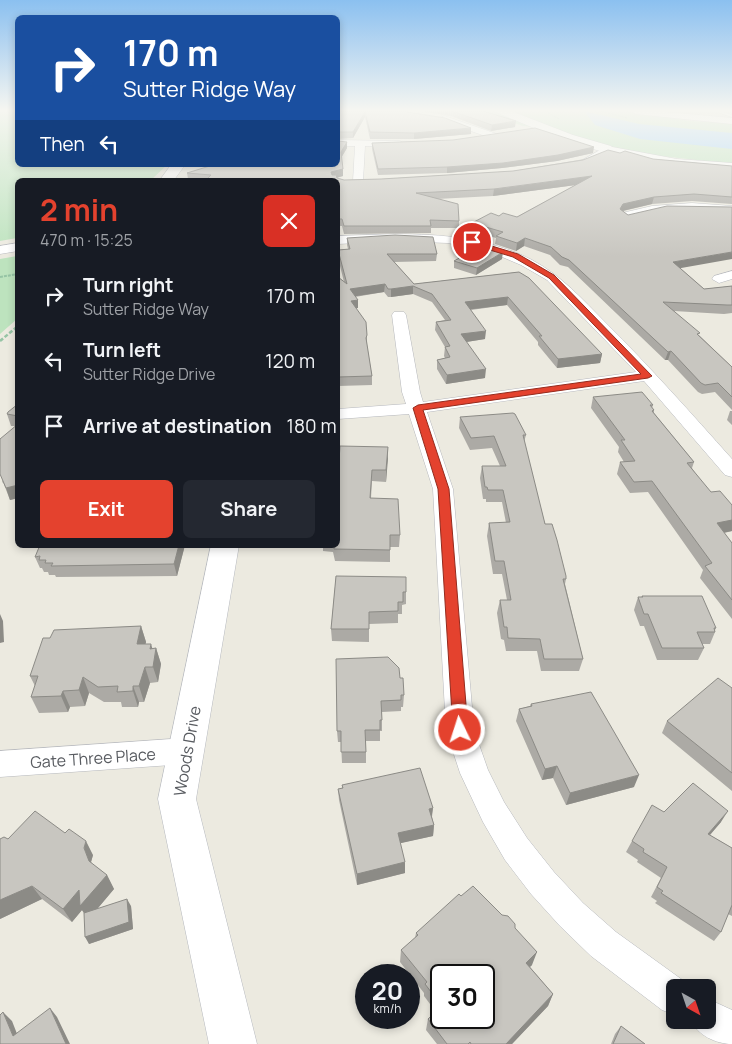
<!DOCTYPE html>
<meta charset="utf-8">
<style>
:root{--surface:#171b24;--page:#242831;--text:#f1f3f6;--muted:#9ea1a6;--accent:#e4422e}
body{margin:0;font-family:Manrope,sans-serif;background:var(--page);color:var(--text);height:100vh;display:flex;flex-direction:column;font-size:19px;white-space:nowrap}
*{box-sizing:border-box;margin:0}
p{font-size:16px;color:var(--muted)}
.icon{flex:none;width:28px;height:28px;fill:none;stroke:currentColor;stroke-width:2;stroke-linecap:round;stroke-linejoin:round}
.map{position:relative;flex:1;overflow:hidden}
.sheet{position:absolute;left:15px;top:178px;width:325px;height:370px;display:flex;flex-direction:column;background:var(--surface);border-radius:8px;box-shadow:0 2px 8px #0003}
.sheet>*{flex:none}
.banner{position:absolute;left:15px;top:15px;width:325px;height:152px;border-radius:8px;box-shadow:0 2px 8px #0003;background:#1a4fa0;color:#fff;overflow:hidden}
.needle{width:32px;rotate:140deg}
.controls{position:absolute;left:666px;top:979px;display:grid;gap:10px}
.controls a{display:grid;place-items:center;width:50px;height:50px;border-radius:8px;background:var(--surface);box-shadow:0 2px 8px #0003;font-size:25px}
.speed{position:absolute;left:355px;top:964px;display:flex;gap:10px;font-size:25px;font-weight:700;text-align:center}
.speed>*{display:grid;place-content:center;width:65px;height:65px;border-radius:50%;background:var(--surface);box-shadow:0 2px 8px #0003;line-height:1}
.speed small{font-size:12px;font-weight:400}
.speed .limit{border:2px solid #111;border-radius:8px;background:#fff;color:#111}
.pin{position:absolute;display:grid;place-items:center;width:42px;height:42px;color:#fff;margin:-21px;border:2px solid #fff;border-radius:50%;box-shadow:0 1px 5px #0007}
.me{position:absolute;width:55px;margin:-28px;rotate:356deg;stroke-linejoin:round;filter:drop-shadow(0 0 4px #0008)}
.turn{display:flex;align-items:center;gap:18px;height:105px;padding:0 25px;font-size:22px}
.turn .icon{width:65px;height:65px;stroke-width:2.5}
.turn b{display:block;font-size:35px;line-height:42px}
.then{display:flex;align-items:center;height:48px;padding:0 25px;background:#0003;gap:10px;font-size:19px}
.round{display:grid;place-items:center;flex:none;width:52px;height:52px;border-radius:8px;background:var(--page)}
.overview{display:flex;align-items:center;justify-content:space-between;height:85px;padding:0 25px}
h1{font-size:30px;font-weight:700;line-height:38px;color:var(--accent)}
.action{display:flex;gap:10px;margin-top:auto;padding:10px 25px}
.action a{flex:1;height:58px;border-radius:8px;background:var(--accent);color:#fff;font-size:20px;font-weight:700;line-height:58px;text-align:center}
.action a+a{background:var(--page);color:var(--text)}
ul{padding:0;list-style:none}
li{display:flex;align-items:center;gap:15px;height:65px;padding:0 25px}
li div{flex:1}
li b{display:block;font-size:19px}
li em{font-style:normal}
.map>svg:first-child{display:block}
</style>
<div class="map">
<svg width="732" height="1044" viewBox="0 0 732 1044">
<rect width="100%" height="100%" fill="#eceae0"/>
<path fill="#dcd9ce" d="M628,111H732V123L691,121Z"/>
<path fill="#bde3be" d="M0,111H17L18,165H167L151,180H18L17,238L0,241Z
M477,111H628L691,121L732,123V164L643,154L597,144L553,129L523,126Z
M17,256V319L0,334V259Z"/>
<path fill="#9fd1fd" d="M584,111L639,124L732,133V149L640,139L595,125Z"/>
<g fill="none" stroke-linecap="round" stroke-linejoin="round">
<defs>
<path id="lane" d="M715,111H720L732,115V117Z"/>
<path id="street" d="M632,111H654L732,118V124L636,114Z
M445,116L497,134L499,136L494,139L491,138L442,121V117Z
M338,140L400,141L405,144L400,147L365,146L363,181L358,184L353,181L355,146H338Z
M607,146L677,159L732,163V169L677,165L609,152C602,158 595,162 586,164L581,161Z
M692,203L732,206V212L665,211L626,220L620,216L622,213L652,206Z
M395,234C442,234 489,238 532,260C562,276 582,299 606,323C650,367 691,413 732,459V477L725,475L644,381L427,412L453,489L474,730L488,770L504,802L527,838L554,872L583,903L616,932L688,984L689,988H675V1015L662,1010L591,956L560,926L531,894L505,860L483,822L460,773L446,730L433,489L409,414L338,419V409L406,404L402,392L392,315L394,312H404L406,315L420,392L423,402L636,372L547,280L521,265L495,254L448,243L395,241L338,244V236Z
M18,243V251L0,254V246Z
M732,271V279L719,283L712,279L714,276Z
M186,738L196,742L200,751L196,760L186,764L0,777V751Z
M708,999L732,1010V1044C716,1044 697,1035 691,1020H708Z"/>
<path id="secondary" d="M497,111H511L573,135L611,146L613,149L607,153L565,141L498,113Z
M171,165H185L174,180H160Z
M211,545H239L196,799L257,1044H209L158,799Z"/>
</defs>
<use href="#lane" stroke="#b6b8bd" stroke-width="1"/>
<use href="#street" stroke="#b6b8bd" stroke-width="1"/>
<use href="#secondary" stroke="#b6b9bf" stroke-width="1"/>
<path stroke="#96c4a5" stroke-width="1" stroke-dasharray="2.5 1" stroke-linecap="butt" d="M545,111L559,119
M601,111L627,118"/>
<path stroke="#96c4a5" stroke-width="2" stroke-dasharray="3 1" stroke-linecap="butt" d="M0,277L18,274"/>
<path stroke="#96c4a5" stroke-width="2.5" stroke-dasharray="4 2" stroke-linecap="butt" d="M0,341L18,326"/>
<use href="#lane" fill="#fff" fill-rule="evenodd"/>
<use href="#street" fill="#fff" fill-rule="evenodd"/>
<use href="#secondary" fill="#fff" fill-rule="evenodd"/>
</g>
<path fill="#acaaa5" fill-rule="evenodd" d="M338,111L407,112L471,134L414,139H370L365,117L353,138L338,139Z
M419,111H483L515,127L491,131L451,116Z
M347,142V148L341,158L343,176L336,178H337L344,180L381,179L513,171L620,153L653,159L732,166V204L692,201L652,204L623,211L680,268L704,289L732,286V313L724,314L674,311L732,367V410L715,392L702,394L698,392L668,360H665L568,267L560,265L550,255L524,246L516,251L495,244L496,238L471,231L472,223L499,216L517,217L576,185L493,196L437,199L459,221V228H431V233L344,234L342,226H338V180L188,179L187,173Z
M372,143L593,153L557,161L502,168L447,173L378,175L372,149Z
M347,238L437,254L436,261L394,262L414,284L519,272L602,354L600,363L557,368L538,345V342L507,305L471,310L485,339L466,342L485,378L446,384L437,369V360L445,358L444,356L445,347L435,330L436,322L445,320L432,302L413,294L391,297H388L384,292L355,297L358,300V308H356L367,335V345L372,376V385L338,386V277L344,282L338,258V250L348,249L347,245Z
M502,259L476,275L454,268V261Z
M593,397L653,405L652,408L654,410V413L694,462L692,468L732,531L724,533L732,543V619L700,578L703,570L648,492L630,493L617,474L620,462H624L618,452L619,447L591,408Z
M18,404V498L10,500L3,482L2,483L15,426H11L7,414Z
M730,411H732V425L727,420Z
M460,417L526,435L524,442L545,524L566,579L565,584L583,659L579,671H541L537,651H506L504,640L501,639L497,613L500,600H507L502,574H493L487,536L489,523H506L502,502H486V499H483L480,478L482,466H500L492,448L470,450L459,428Z
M388,447L386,482L372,481L371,498L400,535L399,547H390V562L335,561L333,552L323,551V545H338V475Z
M185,545L177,576L56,577L55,575H49L48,572H44L42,568H40L35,557Z
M336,576L406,592V604L402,605V614H398V623L369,624V642L332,641L331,629Z
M642,596L716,628L715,630V632L710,644H702L704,648L698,660H657L644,626H640L634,610L638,597H641Z
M141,626L146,642L145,644L152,649L156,648L161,664L158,682L150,683L144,702H139L138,707H122L121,702H104L89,693L85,706L70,707L68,712L39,713L31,697L35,686L30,676L50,638Z
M400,678L404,695L403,707H401V711L382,712V731H380V741H366V763H342L341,742H338L337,731Z
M732,688V791L662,733L667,721Z
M531,704L634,787L566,805L553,778L542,780L516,721L519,709L530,706Z
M342,785L433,808L432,817L434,825L433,836L400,843L405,873L357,885L339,800L338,789L342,788Z
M664,812L721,822L710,835L732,848V916L728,914L721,932L714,941L655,903L657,901L651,897L661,878L637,862L638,860L626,852L632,841Z
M8,839L93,855L91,862L92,864L107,875L114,889L97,909L131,906L133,929L89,944L84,913L82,910L72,922L42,899L0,919Z
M461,896L515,928L532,965L530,967L553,994L548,1006L512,1044H437L426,1030L428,1019L436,1012L424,996V993L400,962L401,950L415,938L416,933ZM441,975L484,1018H441Z
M621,1026L645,1044H611L615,1034Z"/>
<path fill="#8c8b86" d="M365,112V117L353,138V132Z
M516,121L515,127L491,131L492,125Z
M471,128V134L414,139V133Z
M347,142V148L341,158V152Z
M594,147L593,153L557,161L502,168L447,173V167Z
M343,169V176L331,179V172Z
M592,176L591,183L493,196L494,189Z
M654,197L652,204L622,211L620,209L623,204Z
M525,238L524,246L516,251L517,243Z
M503,252L502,259L476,275L477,268Z
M732,252V259L670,270L673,262Z
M385,284L384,292L350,297V289Z
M413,286V294L391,297V289Z
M508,297L507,305L465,310V302Z
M358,300V308L351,309V301Z
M486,331L485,339L460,343L461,334Z
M671,351L668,360H665L668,352Z
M602,354L600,363L557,368L558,359Z
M486,369L485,378L446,384L447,375Z
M388,447V459L386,482V470Z
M18,485V498L10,500L6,488Z
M732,517V531L712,535L717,523Z
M179,545H185L177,576L174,564Z
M0,614L3,621L4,642L0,643Z
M141,626L146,642L142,660L137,644Z
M151,644L155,657L156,648L161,664L158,682L153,667L150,649Z
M145,667L150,683L144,702L139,686Z
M83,677L89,693L85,706L79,690Z
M133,686L139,702L138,707L133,691Z
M63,691L70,707L68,712L61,696Z
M557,766L553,778L542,780L545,769Z
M639,775L634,787L566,805L570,793Z
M433,808L431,820L429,809Z
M728,811L721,822L702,844L708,834Z
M434,825L433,836L397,844L398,833Z
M86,841L93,855L91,862L96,875L89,861L84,848Z
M405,862V873L357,885V874Z
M107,875L114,889L88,920L82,910L72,922L63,909L79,890Z
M32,886L42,899L0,919V900Z
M127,899L131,906L133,929L89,944L85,937Z
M537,952L532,965L521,975L526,963Z
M553,994L548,1006L512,1044H506Z
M50,1008L57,1017L70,1044H66Z
M3,1012L12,1021L21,1044L13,1036Z"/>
<path fill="#c8c6c0" stroke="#8c8b86" d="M338,111H407V112L445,118L471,128L414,133L370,132L365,112L353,132H338Z
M452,111H483L516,121L492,125Z
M535,128L594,147L558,155L503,163L447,167L378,169L372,143L453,140Z
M338,141L347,142L341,152L343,169L331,172L332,175H336L337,178L344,180L381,179L513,171L583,160L608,150L620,153L625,151L653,159L732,166V197L694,194L654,197L623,204L620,209L628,215L667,206L732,207V252L673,262L704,289L732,286V305H727L663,302L700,333L697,334L732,367V397L718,383L705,385L701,383L671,351L668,352L569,260L562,257L551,247L525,238L517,243L496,236L503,232L472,223L491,213L499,216L503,213L517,217L592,176L494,189L416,193L458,204L459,221L430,220L431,226H344L342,219H338V180H206L211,175L187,173L213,165H338Z
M395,235L433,237L437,254H387L414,284L519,272L529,278L602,354L558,359L539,336H542L508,297L465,302L486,331L461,334L486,369L447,375L437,360L450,357L445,347L450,346L436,322L451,320L432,294L413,286L391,289H388L385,284L350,289L358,300L351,301L366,322L367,335L366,338L372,376L338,377V277L347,284L338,250L350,249L347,238Z
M481,246L503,252L477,268L454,261Z
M642,392L653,405H650L654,410L652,411L694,462L687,463L711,492L720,491L732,505V520L717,523L732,543V600L705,566L712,563L652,481L634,482L620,462L635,461L621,440H625L593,397Z
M18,404V416L7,414L8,412Z
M513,413L515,414L526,435H523L545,524H552L557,540L566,576V579H563L583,659H544L540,639L508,638L507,627H504L500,600H511L504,561H495L489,523L510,522L503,490H488L487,487H485L482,466H506L494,436L471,438L460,417Z
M18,424V485L6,488L0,474V439Z
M340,446L388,447L386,470H372L370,498L398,499L400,535H390V550L334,549V545H338V475Z
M40,545H179L174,564L51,566L53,563H45L46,560H39L40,556L35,557Z
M336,576L406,577V592H403V602H398V611L369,612V629H331Z
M642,596H702L716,628H714L715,632H697L704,648H662L648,614H644L638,597H643Z
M141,626L137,644H151L150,649L156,648L153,667H145L139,686H133V691L117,692L118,686L98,687L83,677L79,690L63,691L61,696L31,697L38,676H30L43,638H50L54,630Z
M388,657L399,668L400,678H403L404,695H401V700L381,701L382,720H380V730H365L366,752H341V731H337L336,659Z
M718,678L732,688V773L667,721Z
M591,692L639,775L570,793L557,766L545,769L519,709L532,706L531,704Z
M420,768L433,808L429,809L434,825L398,833L405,862L357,874L338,789L343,788L342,785Z
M693,783L728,811L708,834L732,848V905L721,932L661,893L663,891L657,887L667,867L643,852L644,849L632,841L652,805L664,812Z
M35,811L65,833L69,829L86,841L84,848L89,861L107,875L80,906L79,890L63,909L32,886L0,900V839L4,837L8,839Z
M473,886L502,915L508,916L515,924V928L537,952L526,963L553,994L506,1044H471L470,1042L468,1044H447L428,1019L441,1007V1018H484V975H441V1005L425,984L427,982L401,950L418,935L416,933L459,894L461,896Z
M127,899L129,922L85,937L84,913Z
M50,1008L66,1044H0V1015L3,1012L13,1036Z
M621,1026L645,1044H613Z"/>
<linearGradient id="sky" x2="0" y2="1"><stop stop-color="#8bc0f0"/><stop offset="0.43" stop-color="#f6f6f1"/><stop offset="1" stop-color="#f6f6f1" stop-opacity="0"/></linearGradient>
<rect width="732" height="257" fill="url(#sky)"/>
<path fill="#e4422e" stroke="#942b1e" d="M472,240L518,254L554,275L652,376L648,378L423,410L449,489L468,730L466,735L460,737L455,735L453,730L438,489L413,408L418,405L641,374L549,278L513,257L470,244L469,242Z"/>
<g text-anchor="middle" stroke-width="4" stroke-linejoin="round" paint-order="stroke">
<g font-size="16" fill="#595c61" stroke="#fff">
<text transform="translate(187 751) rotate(-80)" y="6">Woods Drive</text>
<text transform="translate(93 758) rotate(-4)" y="6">Gate Three Place</text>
</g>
</g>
</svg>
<div class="controls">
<a><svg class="needle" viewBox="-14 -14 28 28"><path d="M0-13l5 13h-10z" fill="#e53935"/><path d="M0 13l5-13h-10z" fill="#9ea1a6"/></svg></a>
</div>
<div class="speed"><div>20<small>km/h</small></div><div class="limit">30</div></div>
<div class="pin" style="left:472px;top:242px;background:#d93025"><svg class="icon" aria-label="arrive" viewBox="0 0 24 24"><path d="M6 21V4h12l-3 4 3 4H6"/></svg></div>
<svg class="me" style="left:460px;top:730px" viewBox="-20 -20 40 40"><circle r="17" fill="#e4422e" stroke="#fff" stroke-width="3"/><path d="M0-11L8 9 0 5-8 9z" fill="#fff"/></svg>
<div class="banner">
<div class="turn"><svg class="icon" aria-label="right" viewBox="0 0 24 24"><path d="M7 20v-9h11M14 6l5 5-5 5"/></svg><div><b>170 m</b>Sutter Ridge Way</div></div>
<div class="then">Then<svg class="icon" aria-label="left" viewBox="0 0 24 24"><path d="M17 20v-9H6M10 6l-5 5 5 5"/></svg></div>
</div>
<section class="sheet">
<div class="overview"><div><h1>2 min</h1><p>470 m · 15:25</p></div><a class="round" style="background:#d93025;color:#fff"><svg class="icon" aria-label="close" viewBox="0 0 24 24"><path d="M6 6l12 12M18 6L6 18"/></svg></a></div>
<ul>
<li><svg class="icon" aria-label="right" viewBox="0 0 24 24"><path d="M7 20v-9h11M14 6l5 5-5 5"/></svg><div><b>Turn right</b><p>Sutter Ridge Way</p></div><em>170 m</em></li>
<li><svg class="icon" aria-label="left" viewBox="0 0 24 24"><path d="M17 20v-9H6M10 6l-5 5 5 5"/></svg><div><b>Turn left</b><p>Sutter Ridge Drive</p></div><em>120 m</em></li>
<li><svg class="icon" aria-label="arrive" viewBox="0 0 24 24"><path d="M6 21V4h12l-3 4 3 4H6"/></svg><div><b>Arrive at destination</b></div><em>180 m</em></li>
</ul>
<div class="action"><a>Exit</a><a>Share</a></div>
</section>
</div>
